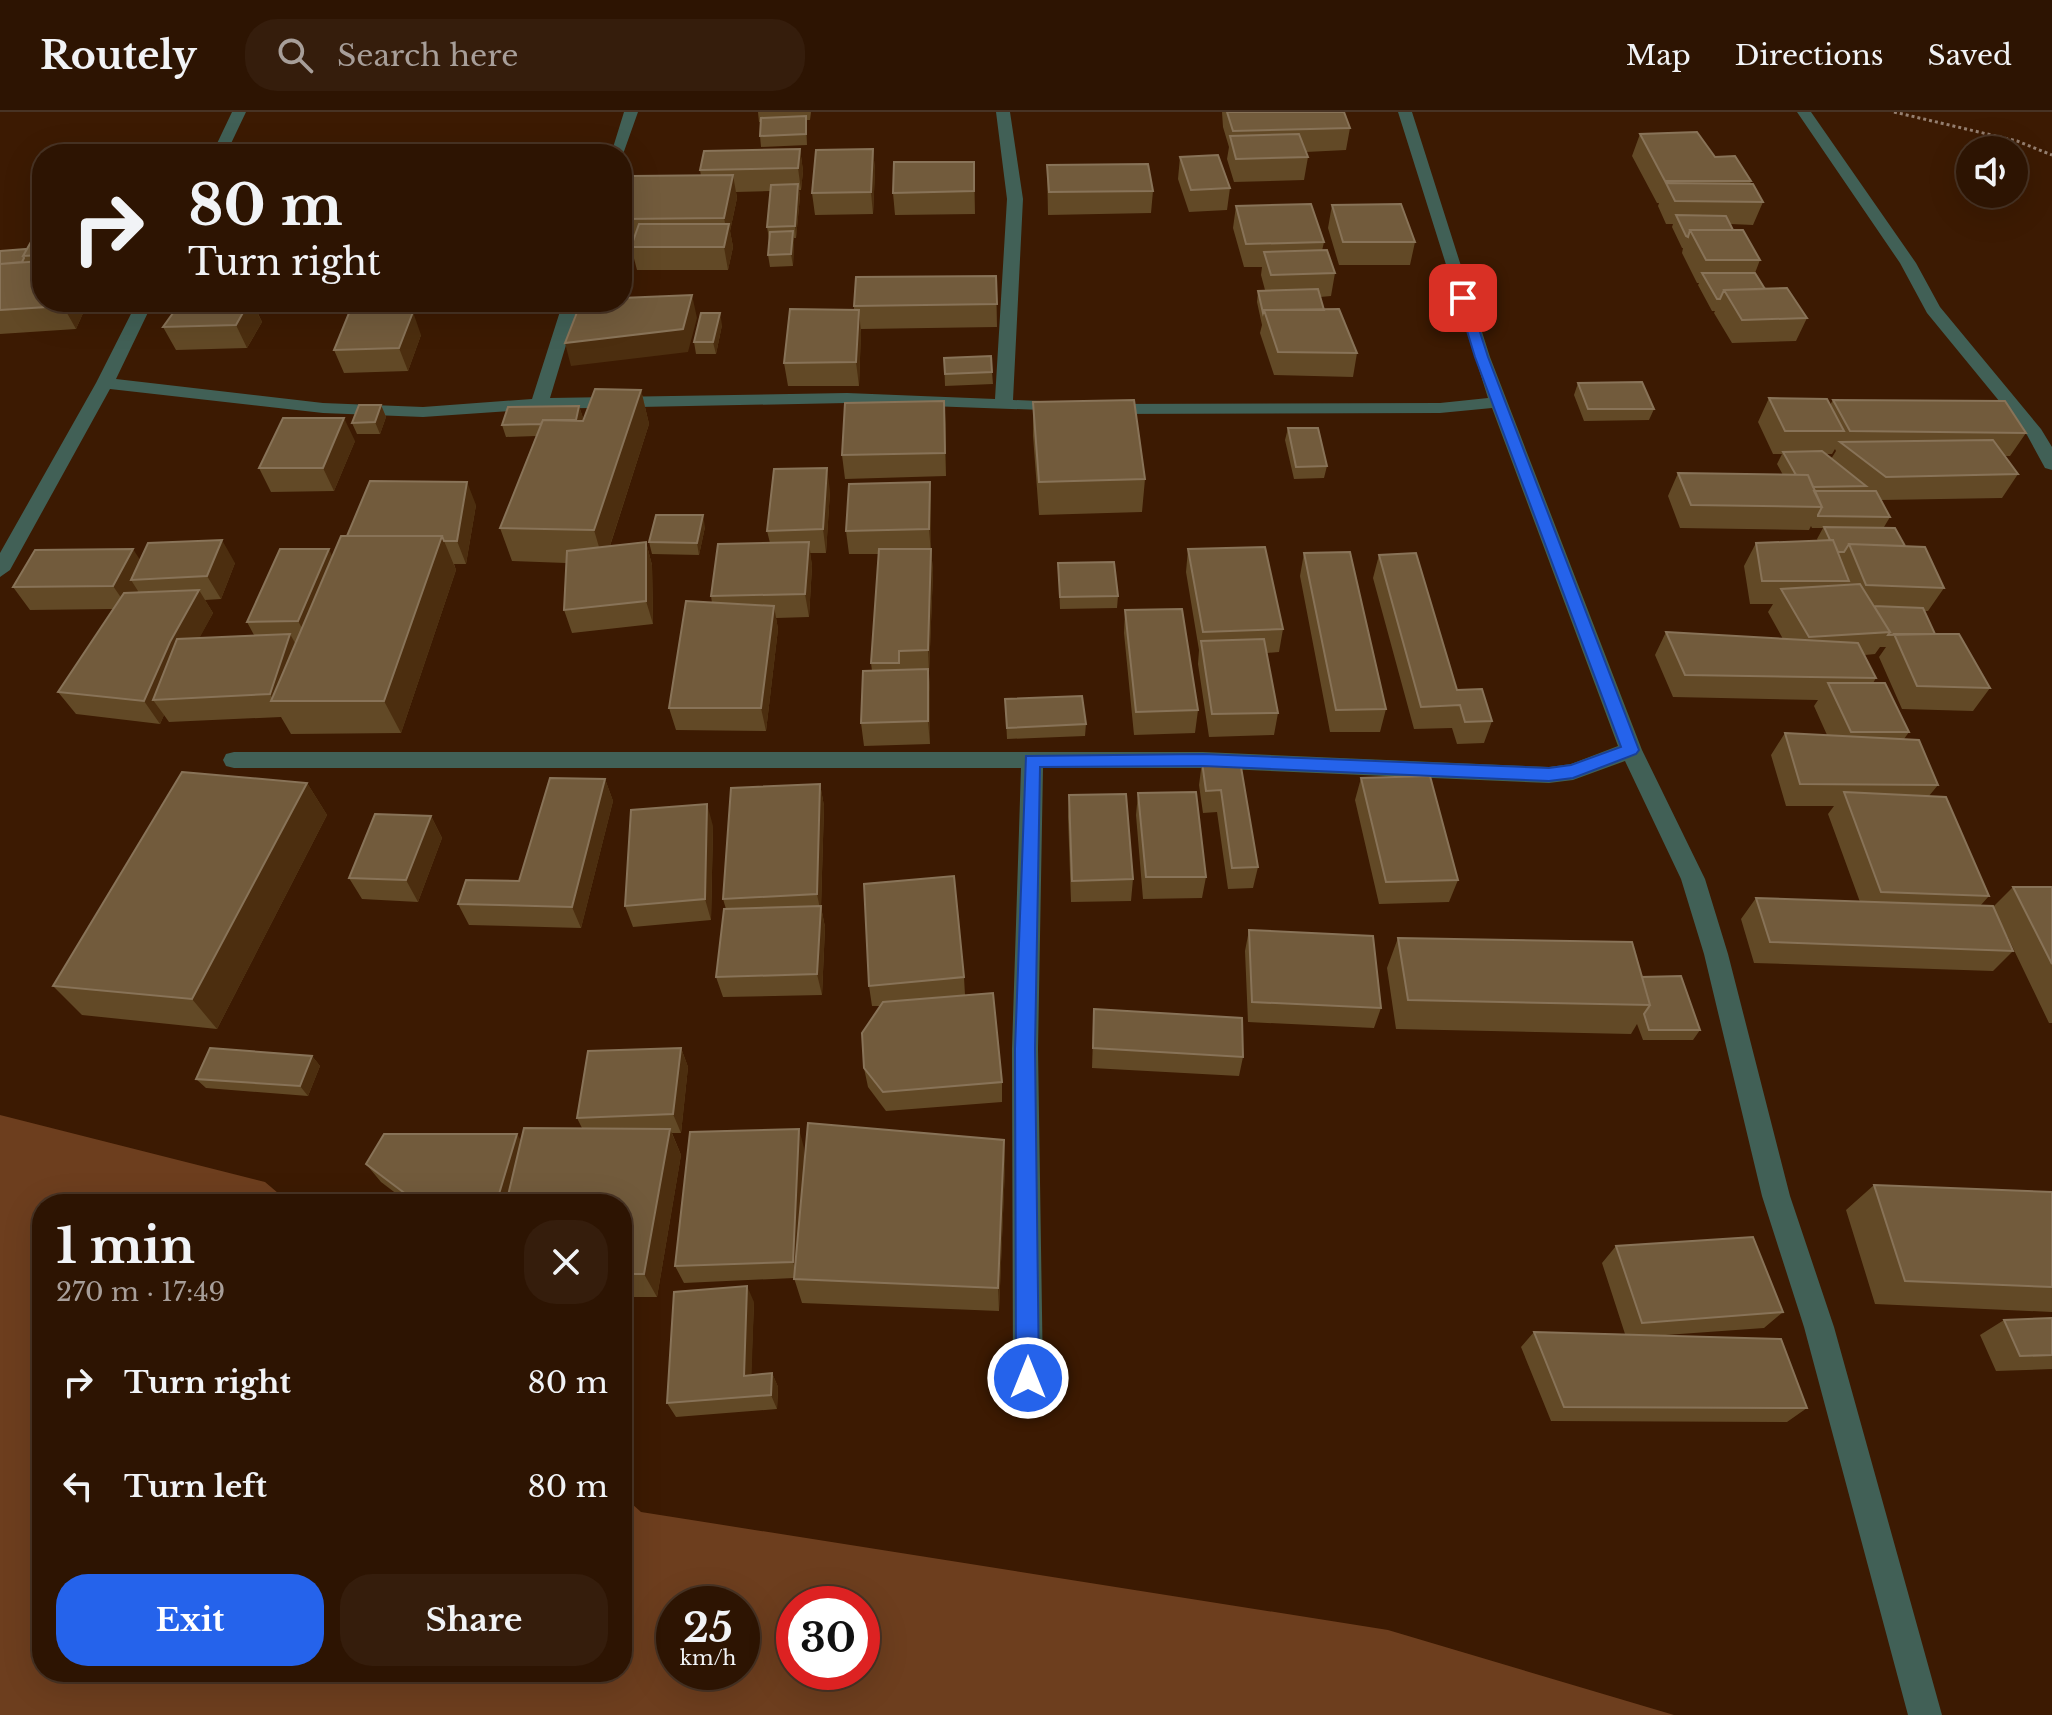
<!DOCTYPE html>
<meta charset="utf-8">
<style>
:root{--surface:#2d1402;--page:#351d0c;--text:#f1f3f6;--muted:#a79e99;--line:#483324;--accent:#2563eb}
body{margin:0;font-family:"Libre Baskerville",serif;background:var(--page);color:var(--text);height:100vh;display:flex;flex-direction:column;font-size:30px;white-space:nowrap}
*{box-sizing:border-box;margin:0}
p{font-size:26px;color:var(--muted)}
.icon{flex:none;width:44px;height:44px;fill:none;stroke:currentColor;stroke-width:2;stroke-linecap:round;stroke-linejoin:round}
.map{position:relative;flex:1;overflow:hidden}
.drawer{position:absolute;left:32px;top:1082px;width:600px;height:488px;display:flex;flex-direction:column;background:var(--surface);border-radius:32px;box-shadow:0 8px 32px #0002,0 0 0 2px var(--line)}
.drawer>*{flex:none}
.top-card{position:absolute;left:32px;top:32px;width:600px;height:168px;border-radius:32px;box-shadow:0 8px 32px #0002,0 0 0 2px var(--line);background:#2d1402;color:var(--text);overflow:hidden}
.tools{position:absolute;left:1956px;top:24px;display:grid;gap:16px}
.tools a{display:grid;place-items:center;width:72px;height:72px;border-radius:50%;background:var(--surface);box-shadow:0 8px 32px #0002,0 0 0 2px var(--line);font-size:40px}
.speed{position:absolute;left:656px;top:1474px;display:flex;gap:16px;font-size:40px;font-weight:700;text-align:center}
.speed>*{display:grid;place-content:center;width:104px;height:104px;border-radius:50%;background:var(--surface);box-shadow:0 8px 32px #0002,0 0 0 2px var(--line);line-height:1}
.speed small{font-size:20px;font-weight:400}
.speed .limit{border:12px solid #d22;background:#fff;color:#111}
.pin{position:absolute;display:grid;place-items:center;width:68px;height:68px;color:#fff;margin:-34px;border-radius:16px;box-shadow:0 4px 12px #0006}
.me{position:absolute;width:88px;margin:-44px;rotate:0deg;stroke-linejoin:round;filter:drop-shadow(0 0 6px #0008)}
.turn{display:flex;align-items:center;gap:28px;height:168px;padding:0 24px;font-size:36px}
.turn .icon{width:104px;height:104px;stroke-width:2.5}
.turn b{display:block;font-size:56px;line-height:68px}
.round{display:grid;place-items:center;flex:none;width:84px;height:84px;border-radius:32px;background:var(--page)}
.head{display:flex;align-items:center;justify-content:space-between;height:136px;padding:0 24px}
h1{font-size:48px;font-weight:700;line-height:60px}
.cta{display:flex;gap:16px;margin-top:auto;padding:16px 24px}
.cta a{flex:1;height:92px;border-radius:32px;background:var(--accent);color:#fff;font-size:32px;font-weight:700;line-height:92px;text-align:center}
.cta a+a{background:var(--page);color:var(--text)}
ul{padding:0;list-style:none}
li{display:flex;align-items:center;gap:24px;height:104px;padding:0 24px}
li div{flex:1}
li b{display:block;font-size:30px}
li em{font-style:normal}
header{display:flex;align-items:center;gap:48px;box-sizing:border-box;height:112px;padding:0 40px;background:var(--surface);border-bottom:2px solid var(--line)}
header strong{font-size:38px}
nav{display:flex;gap:44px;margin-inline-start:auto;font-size:28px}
.search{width:560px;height:72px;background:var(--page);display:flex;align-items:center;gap:20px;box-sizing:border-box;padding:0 28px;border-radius:32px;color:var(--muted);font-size:30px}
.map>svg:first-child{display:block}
</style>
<header>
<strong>Routely</strong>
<div class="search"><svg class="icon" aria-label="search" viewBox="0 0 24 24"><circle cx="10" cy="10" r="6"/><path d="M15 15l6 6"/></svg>Search here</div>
<nav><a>Map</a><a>Directions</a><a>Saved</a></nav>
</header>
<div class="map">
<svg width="2052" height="1603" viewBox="0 0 2052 1603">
<rect width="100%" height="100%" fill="#3c1a02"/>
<path fill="#6d3e1e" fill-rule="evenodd" d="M0,1003L265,1070L291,1092H42V1560H622V1383L641,1400L1388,1518L1674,1603H0ZM674,1492H742V1560H674ZM794,1492H862V1560H794Z"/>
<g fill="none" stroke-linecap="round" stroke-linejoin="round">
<path stroke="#957f70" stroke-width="3" stroke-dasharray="3 3" stroke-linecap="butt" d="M1894,0L2017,29L2052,43"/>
<path fill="#416056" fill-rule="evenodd" d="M232,0H246L226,42H212Z
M624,0H638L622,45V42H611Z
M996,0H1010L1023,87L1013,288L1064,290L1070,291L1073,295L1070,299L847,291L539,297L423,305L323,301L110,277L10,458L0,465V441L96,271L137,190H153L116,267L323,291L423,295L532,287L563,190H579L550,286L847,281L995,287L1007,87Z
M1398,0H1412L1490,245L1642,638L1705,767L1728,842L1790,1084L1834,1215L1942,1603H1908L1804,1215L1762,1084L1704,842L1681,767L1625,649L1573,668L1549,671L1203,656H1043L1038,937L1043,1266L1038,1276L1028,1281L1018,1276L1013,1266L1012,937L1021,656H234L226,654L223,648L226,642L234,640H1203L1549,655L1571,652L1618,634L1492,296L1440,301L1105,302L1096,297L1105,292L1440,291L1488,286Z
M1797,0H1811L1916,151L1940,195L2041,317L2052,335V358L2045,356L2027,323L1927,201L1900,151Z"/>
</g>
<path fill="#624926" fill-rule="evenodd" d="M758,0H811L810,8H806L807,33L761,35L760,24V10H759Z
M1222,0H1344L1350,16L1346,38L1306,40L1308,45L1304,68L1234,70L1227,47L1229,35L1223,15Z
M1640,22L1715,45L1751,69L1750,72L1763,90L1753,113L1731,112L1733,118L1760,148L1755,161L1765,177L1807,206L1796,229L1732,231L1714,201L1715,199H1712L1698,173L1699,171H1697L1682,141L1683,136H1682L1672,115L1673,112H1666L1658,94L1659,91H1657L1632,44Z
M800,37L803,59L801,78H799L800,84L796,126H794L793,154L770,155L768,143L769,127L767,115L770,79L736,80L737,86L730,119L733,135L728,158H637L631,135L633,130H625L622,116V100L701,64L700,58Z
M873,37L875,59L873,102L815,103L812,81Z
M1180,45L1230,76L1227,98L1189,100L1178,67Z
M974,50L975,102L895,103L893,81Z
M1047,53L1153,79L1151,101L1048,103Z
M1332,93L1415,130L1410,153H1339L1328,116Z
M1236,94L1324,130L1322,139L1335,161L1331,184L1320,185L1324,198L1357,241L1353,265L1274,263L1260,221L1262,213L1257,190L1258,179L1265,178L1261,163L1262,155H1244L1233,116Z
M42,120V190H88L76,217L0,222V139L27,137Z
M996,164L997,215L861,217L859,274H788L784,251L854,198V194Z
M181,190H265L263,193H254L262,210L247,236L176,238L163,215Z
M722,213L716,242H696L694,230Z
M421,223L408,259L344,261L334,238Z
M944,246L992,260L993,272L945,274Z
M1578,271L1654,297L1649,308L1584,309L1574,283Z
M641,278L649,312L610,434L646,430L652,453L653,512L572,521L564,498L566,451L512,449L500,416L536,324L506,325L502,313L579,294L583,306L582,308Z
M1769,286L1830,293L1833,288L2026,321L2010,344H2005L2018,362L2002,386L1881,388L1890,405L1884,415L1905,434L1944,476L1928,499H1925L1935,522L1990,576L1973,599L1902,597L1879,545L1886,535H1880L1875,542L1865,543L1876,566L1873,571L1909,620L1904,627L1938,673L1929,684L1989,784L1980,794L1993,795L2013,775H2052V911H2049L2001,811L2013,839L1993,859L1754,851L1741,807L1756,786L1860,790L1828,702L1834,694H1786L1771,643L1785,621L1827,623L1814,594L1818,588L1673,585L1655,543L1666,520L1783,527L1768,500L1773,492H1750L1744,454L1756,431L1818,429L1817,427L1823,416H1812L1811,414L1809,418L1680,416L1668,384L1678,361L1783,363L1777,352L1782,342H1773L1758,310ZM1835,337L1836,339L1831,347L1825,342H1832Z
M1033,290L1145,367L1142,400L1039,403L1033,324Z
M381,293L386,305L380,322H357L352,311Z
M946,312V364L845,367L842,343Z
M1288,316L1327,354L1324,366L1294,367L1285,328Z
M355,329L334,379L271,380L259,356Z
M930,370L931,393V437L933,460L929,561L930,580V632L864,634L861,611L872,559L871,551L879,442H849L846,419Z
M830,379L826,441H810L812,454L809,505L776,506L778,517L766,619L676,618L669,596L712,491L711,484L770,431L767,419Z
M476,393L466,452H454L456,458L401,621L291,622L281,605L169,610L164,603L160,612L76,602L58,580L113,497L30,498L13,475L140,449L235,451L221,487L205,488L213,501L199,526L254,523L247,510L332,444L347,424Z
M705,415L699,443L652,442L649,430Z
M1188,437L1283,517L1279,540L1267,541L1278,601L1274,623L1209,625L1198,552L1199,538L1186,460Z
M1304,441L1386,597L1380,620H1330L1300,464Z
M1379,443L1457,578L1492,609L1484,631L1457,632L1452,616L1414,617L1373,466Z
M1058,451L1118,484L1117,496L1060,497Z
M1125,498L1198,598L1195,621L1134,623L1124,521Z
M1005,587L1086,612L1085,624L1007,627Z
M1240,649L1258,755L1253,776L1228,777L1217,700L1203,701L1199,673L1202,650Z
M1361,666L1458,768L1449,790L1379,792L1355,688Z
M605,667L613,689L581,816L469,813L458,792L519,769Z
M307,671L327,703L217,917L82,903L53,874Z
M820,672L824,694L821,795L825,815L822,883L723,885L716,865L726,797L723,787Z
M1138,681L1206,765L1202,786L1143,787L1136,703Z
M1069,683L1133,767L1131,789L1071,790L1068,705Z
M431,704L442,726L418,790L362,787L349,766Z
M713,714L711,808L633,815L625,794Z
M1249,818L1381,896L1374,916L1248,910L1245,839Z
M1398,826L1642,865L1700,918L1693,928H1643L1637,912L1631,922L1396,917L1387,856Z
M964,865L965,883L1002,970V990L886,999L868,975L864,956L880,894H872L869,874Z
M1094,897L1243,945L1239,964L1092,956Z
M681,936L688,955L681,1021H672L681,1043L657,1185H622V1092H410L381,1070L366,1052L521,1029L582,1016L577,1006Z
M312,944L320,954L308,984L206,976L196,967Z
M1004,1028L1005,1054L999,1199L802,1191L794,1166L684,1171L675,1154L804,1036L803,1068Z
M1874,1073L2052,1080V1200L1875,1192L1846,1098Z
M1616,1134L1783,1200L1764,1216L1666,1223L1807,1296L1787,1310L1551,1309L1521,1235L1534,1220L1625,1222L1602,1151Z
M754,1190L751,1263L772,1261L778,1275L777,1297L676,1305L667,1291Z
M2052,1206V1257L1996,1259L1980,1223L2004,1208Z"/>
<path fill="#4c2e0f" d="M384,33L387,42H378Z
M800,37L803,59L801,78L798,56Z
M873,37L875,59L873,102L871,80Z
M733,63L737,86L730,119L733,135L728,158L724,135L727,121L724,106Z
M798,72L800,84L796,126L795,114Z
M793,119L794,130L793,154L791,142Z
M692,183L697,206L688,240L571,254L565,231Z
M64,190H88L76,217L63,194Z
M249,190H252L262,210L247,236L236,213Z
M859,198L861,221L859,274L856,250Z
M413,200L421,223L408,259L399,236Z
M720,201L722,213L716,242L713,230Z
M641,278L649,312L604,452L594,418Z
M944,289L946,312V364L945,341Z
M381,293L386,305L380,322L375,310Z
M579,294L583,306L578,323L575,312Z
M344,306L355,329L334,379L323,356Z
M827,356L830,379L826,441L823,417Z
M467,370L476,393L466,452L457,429Z
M930,370L931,393V441L929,417Z
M703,403L705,415L699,443L697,431Z
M442,424L456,458L401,621L384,589Z
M222,428L235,451L221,487L207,464Z
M646,430L652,453L653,512L646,489Z
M809,430L812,454L809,505L805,482Z
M133,437L148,460L131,468L138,479L129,497L113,474Z
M329,437L340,461L311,532L298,509Z
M931,437L933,460L929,561L928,538Z
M199,478L213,501L185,553L153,588L164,603L160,612L144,589L170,530Z
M774,494L778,517L766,619L761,596Z
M290,522L303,545L274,589L270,582Z
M928,557L930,580V632L928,609Z
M605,667L613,689L581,816L572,795Z
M307,671L327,703L217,917L192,887Z
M820,672L824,694L821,795L825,815L822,883L817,862L821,802L817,782Z
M707,692L713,714L711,808L705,787Z
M431,704L442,726L418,790L406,768Z
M681,936L688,955L681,1021L673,1002Z
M312,944L320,954L308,984L300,974Z
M670,1017L681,1043L657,1185L644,1162Z
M799,1017L804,1036L798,1166L793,1150Z
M517,1022L528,1041L514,1092H496Z
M1004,1028L1005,1054L999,1199L998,1176Z
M747,1174L754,1190L751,1278L744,1264Z
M772,1261L778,1275L777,1297L771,1283Z"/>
<path fill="#725b3c" stroke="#887358" stroke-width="2" d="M1227,0H1344L1350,16L1233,19Z
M806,4V22L760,24L761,6Z
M1697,20L1715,45L1735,44L1751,69H1665L1640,22Z
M1299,22L1308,45L1236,47L1230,24Z
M270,31L384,33L378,42H263Z
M800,37L798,56L700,58L704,39Z
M873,37L871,80L812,81L816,38Z
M1218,43L1230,76L1191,78L1180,45Z
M894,50H974V79L893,81Z
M1148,52L1153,79L1049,80L1047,53Z
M733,63L724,106L622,107V100L632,64Z
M1666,71L1753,72L1763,90L1675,89Z
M798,72L795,114L767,115L771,73Z
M1311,92L1324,130L1246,132L1236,94Z
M1401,92L1415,130H1343L1332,93Z
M1676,103L1726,104L1733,118H1690L1688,125L1686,124Z
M639,112H729L724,135H631Z
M1690,118H1743L1760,148H1706Z
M793,119L791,142L768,143L770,120Z
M42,120V143L23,144L36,121Z
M27,137L23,144L24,146L22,150L0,152V139Z
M1327,138L1335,161L1271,163L1264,140Z
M42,149V190H64L63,194L0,198V152Z
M1702,161H1755L1765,177L1724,178L1720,187H1717Z
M996,164L997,192L854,194L856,165Z
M1787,176L1807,206L1742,208L1724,178Z
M1318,177L1324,198H1264L1263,201L1258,179Z
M692,183L683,217L565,231L581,190H622V186Z
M181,190H249L236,213L163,215Z
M790,197L859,198L856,250L784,251Z
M1339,197L1357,241L1278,240L1264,198Z
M413,200L399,236L334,238L349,201Z
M701,201H720L713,230H694Z
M991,244L992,260L945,262L944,246Z
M1642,270L1654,297H1588L1578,271Z
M595,277L641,278L594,418L500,416L543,308L583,309Z
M1769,286L1827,287L1844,319H1785Z
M1134,288L1145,367L1039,370L1033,290Z
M1833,288L2005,289L2026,321L1850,319Z
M944,289L945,341L842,343L845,291Z
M359,293H381L375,310L352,311Z
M579,294L576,308H543L541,312L502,313L508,295Z
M283,306H344L323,356H259Z
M1288,316H1318L1327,354L1296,355Z
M1993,328L2018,362L1886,365L1840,330Z
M1822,339L1866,374L1813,375L1808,363H1796L1783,340Z
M827,356L823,417L767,419L774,357Z
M1678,361L1808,363L1822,395L1691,393Z
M370,369L467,370L457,429H444L442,424H347Z
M930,370L929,417L846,419L849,372Z
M1814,379H1876L1890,405L1818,404V403L1822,395Z
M656,403H703L697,431L649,430Z
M1824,415L1895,416L1905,434L1849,432L1844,440H1838L1833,428H1830Z
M341,424H442L384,589H271Z
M222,428L207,464L131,468L148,431Z
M1833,428L1849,469H1762L1756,431Z
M646,430V489L564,498L567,439Z
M809,430L805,482L711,484L718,432Z
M1849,432L1925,435L1944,476L1866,473Z
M1265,435L1283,517L1203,520L1188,437Z
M133,437L113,474L13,475L35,438Z
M280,437H329L298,509L247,510Z
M879,437H931L928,538L899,539V551H871Z
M1350,440L1386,597L1336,598L1304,441Z
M1416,441L1457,578L1482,577L1492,609L1465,610L1460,593L1421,595L1379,443Z
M1114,450L1118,484L1060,485L1058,451Z
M1860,472L1890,520L1809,525L1781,477Z
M199,478L170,530L144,589L58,580L124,481Z
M686,489L774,494L761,596H669Z
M1874,494L1923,496L1935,522L1888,523L1890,520Z
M1182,497L1198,598L1136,600L1125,498Z
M1666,520L1858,531L1876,566L1685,563Z
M290,522L270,582L153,588L177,527Z
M1894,522H1959L1990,576L1917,574Z
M1264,527L1278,601L1212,602L1201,529Z
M928,557V609L861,611L863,559Z
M1828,571H1885L1909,620H1851Z
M1082,584L1086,612L1007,616L1005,587Z
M1785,621L1919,628L1938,673L1800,672Z
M1240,649L1258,755L1232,756L1221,678L1206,679L1202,650Z
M182,660L307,671L192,887L53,874Z
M1430,664L1458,768L1386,770L1361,666Z
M550,666L605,667L572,795L458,792L466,768L519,769Z
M820,672L817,782L723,787L731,676Z
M1196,680L1206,765H1146L1138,681Z
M1844,680L1946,685L1989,784L1881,780Z
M1126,682L1133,767L1072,769L1069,683Z
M707,692L705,787L625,794L631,698Z
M375,702L431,704L406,768L349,766Z
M954,764L964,865L869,874L864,772Z
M2013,775H2052V852Z
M1756,786L1993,794L2013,839L1770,830Z
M821,794L817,862L716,865L724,797Z
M1249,818L1373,824L1381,896L1252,890Z
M1398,826L1632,830L1650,893L1408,888Z
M1681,864L1700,918H1649L1644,902L1650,893L1642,865Z
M993,881L1002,970L883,980L864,956L862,921L883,890Z
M1094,897L1242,906L1243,945L1093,936Z
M210,936L312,944L300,974L196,967Z
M681,936L673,1002L577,1006L588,939Z
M808,1011L1004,1028L998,1176L794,1167Z
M524,1016L670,1017L644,1162H622V1092H506Z
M799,1017L793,1150L675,1154L690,1020Z
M384,1022H517L496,1092H419L366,1052Z
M1874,1073L2052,1080V1175L1905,1169Z
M1753,1125L1783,1200L1642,1211L1616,1134Z
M747,1174L744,1264L772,1261L771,1283L667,1291L674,1180Z
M2052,1206V1243L2020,1244L2004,1208Z
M1534,1220L1781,1227L1807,1296L1564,1295Z"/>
<path fill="#2563eb" stroke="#184099" stroke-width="2" d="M1463,182L1469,186L1488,245L1639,638L1636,642L1573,666L1549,669L1203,654L1040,655L1035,937L1039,1266L1036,1274L1028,1277L1020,1274L1016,1266L1015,937L1026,644L1203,642L1549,656L1571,653L1621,635L1475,245L1457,186Z"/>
</svg>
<div class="tools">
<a><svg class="icon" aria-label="sound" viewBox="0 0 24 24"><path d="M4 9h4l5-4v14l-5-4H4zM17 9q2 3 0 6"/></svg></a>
</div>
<div class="speed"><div>25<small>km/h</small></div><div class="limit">30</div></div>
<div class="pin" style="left:1463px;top:186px;background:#d93025"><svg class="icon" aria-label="arrive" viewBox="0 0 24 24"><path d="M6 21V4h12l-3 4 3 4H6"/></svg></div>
<svg class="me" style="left:1028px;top:1266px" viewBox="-20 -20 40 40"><circle r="17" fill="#2563eb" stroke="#fff" stroke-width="3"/><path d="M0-11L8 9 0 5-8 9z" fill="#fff"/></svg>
<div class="top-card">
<div class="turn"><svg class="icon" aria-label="right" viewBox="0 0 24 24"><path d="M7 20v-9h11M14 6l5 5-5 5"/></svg><div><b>80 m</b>Turn right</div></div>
</div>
<section class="drawer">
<div class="head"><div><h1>1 min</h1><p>270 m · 17:49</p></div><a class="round"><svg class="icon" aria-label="close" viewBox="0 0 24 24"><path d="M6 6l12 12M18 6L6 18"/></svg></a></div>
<ul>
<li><svg class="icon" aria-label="right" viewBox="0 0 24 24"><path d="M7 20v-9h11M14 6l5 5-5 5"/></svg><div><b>Turn right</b></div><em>80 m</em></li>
<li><svg class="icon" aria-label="left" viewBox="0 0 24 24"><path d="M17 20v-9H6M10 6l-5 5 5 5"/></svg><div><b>Turn left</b></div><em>80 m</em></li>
</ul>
<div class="cta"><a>Exit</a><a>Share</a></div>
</section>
</div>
